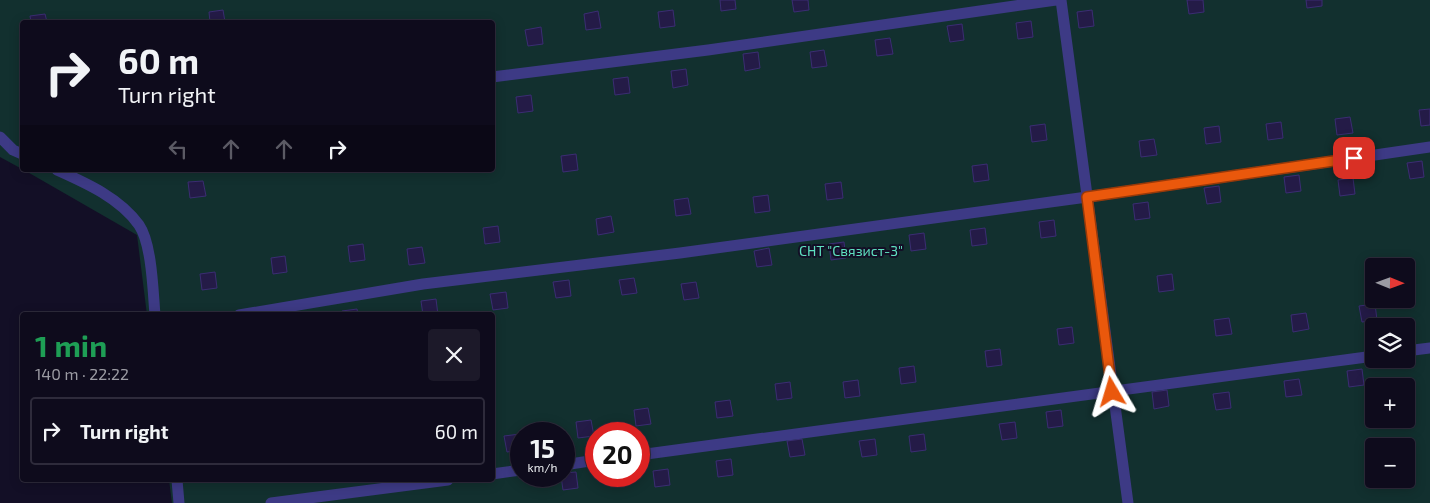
<!DOCTYPE html>
<meta charset="utf-8">
<style>
:root{--surface:#0e0b1c;--page:#1c1929;--text:#f1f3f6;--muted:#9b9ba3;--line:#2e2b3b}
body{margin:0;font-family:"Exo 2",sans-serif;background:var(--page);color:var(--text);height:100vh;display:flex;flex-direction:column;font-size:19px;white-space:nowrap}
*{box-sizing:border-box;margin:0}
p{font-size:16px;color:var(--muted)}
.icon{flex:none;width:28px;height:28px;fill:none;stroke:currentColor;stroke-width:2;stroke-linecap:round;stroke-linejoin:round}
.map{position:relative;flex:1;overflow:hidden}
.side{position:absolute;left:20px;top:312px;width:475px;height:170px;display:flex;flex-direction:column;background:var(--surface);border-radius:5px;box-shadow:0 2px 12px #0003,0 0 0 1px var(--line)}
.side>*{flex:none}
.banner{position:absolute;left:20px;top:20px;width:475px;height:152px;border-radius:5px;box-shadow:0 2px 12px #0003,0 0 0 1px var(--line);background:#0e0b1c;color:var(--text);overflow:hidden}
.needle{width:32px;rotate:91deg}
.buttons{position:absolute;left:1365px;top:258px;display:grid;gap:10px}
.buttons a{display:grid;place-items:center;width:50px;height:50px;border-radius:5px;background:var(--surface);box-shadow:0 2px 12px #0003,0 0 0 1px var(--line);font-size:25px}
.speed{position:absolute;left:510px;top:422px;display:flex;gap:10px;font-size:25px;font-weight:700;text-align:center}
.speed>*{display:grid;place-content:center;width:65px;height:65px;border-radius:50%;background:var(--surface);box-shadow:0 2px 12px #0003,0 0 0 1px var(--line);line-height:1}
.speed small{font-size:12px;font-weight:400}
.speed .limit{border:8px solid #d22;background:#fff;color:#111}
.pin{position:absolute;display:grid;place-items:center;width:42px;height:42px;color:#fff;margin:-21px;border-radius:10px;box-shadow:0 2px 8px #0006}
.me{position:absolute;width:55px;margin:-28px;rotate:353deg;stroke-linejoin:round;filter:drop-shadow(0 0 4px #0008)}
.turn{display:flex;align-items:center;gap:18px;height:105px;padding:0 15px;font-size:22px}
.turn .icon{width:65px;height:65px;stroke-width:2.5}
.turn b{display:block;font-size:35px;line-height:42px}
.lanes{display:flex;align-items:center;height:48px;padding:0 15px;background:#0003;justify-content:center;gap:25px;direction:ltr}
.lanes .off{opacity:.35}
.round{display:grid;place-items:center;flex:none;width:52px;height:52px;border-radius:5px;background:var(--page)}
.head{display:flex;align-items:center;justify-content:space-between;height:85px;padding:0 15px}
h1{font-size:30px;font-weight:700;line-height:38px;color:#1e9e55}
ul{padding:0;list-style:none}
li{display:flex;align-items:center;gap:15px;height:68px;margin:0 10px 8px;padding:0 5px;border:2px solid var(--line);border-radius:5px}
li div{flex:1}
li b{display:block;font-size:19px}
li em{font-style:normal}
.map>svg:first-child{display:block}
</style>
<div class="map">
<svg width="1430" height="503" viewBox="0 0 1430 503">
<rect width="100%" height="100%" fill="#130f26"/>
<path fill="#12302f" fill-rule="evenodd" d="M0,0H1430V503H172L169,480H492V315H147L137,235L24,170H492V22H22V169L0,157ZM1374,266H1406V299H1374ZM1374,326H1406V359H1374ZM1374,386H1406V419H1374ZM521,434H564V476H521ZM596,434H639V476H596ZM1374,446H1406V479H1374Z"/>
<path fill="#241b47" stroke="#3b2d73" d="M720,0H735L736,9L721,11Z
M792,0H808L809,10L794,12Z
M1187,0H1203L1204,12L1189,14Z
M1306,0H1322V6L1307,8Z
M223,10L225,22H210L209,12Z
M673,10L675,26L660,28L658,12Z
M1092,10L1094,26L1079,28L1077,12Z
M598,11L601,28L586,30L584,14Z
M45,14L47,22H31L30,16Z
M1031,21L1033,37L1018,39L1016,23Z
M962,24L964,40L950,42L947,26Z
M541,27L543,44L528,46L525,30Z
M890,38L893,54L877,56L875,40Z
M824,50L827,66L812,68L810,52Z
M758,52L760,68L745,71L743,54Z
M686,69L688,85L673,88L671,71Z
M628,77L630,93L615,95L613,79Z
M531,95L533,111L518,113L516,97Z
M1430,109V125L1421,126L1419,110Z
M1350,117L1353,133L1337,135L1335,119Z
M1281,122L1283,138L1268,140L1266,124Z
M1045,124L1047,140L1032,142L1030,126Z
M1219,126L1221,142L1206,144L1204,128Z
M1154,139L1157,155L1141,157L1139,141Z
M576,154L578,170L563,172L561,156Z
M1422,161L1424,177L1410,179L1407,163Z
M987,164L989,180L974,182L972,166Z
M1299,175L1301,191L1286,193L1284,177Z
M1353,178L1355,194L1340,196L1338,180Z
M203,181L206,196L190,198L188,182Z
M841,182L843,198L827,200L825,184Z
M1219,186L1221,202L1207,204L1204,188Z
M768,195L770,211L755,213L753,197Z
M688,198L691,214L676,216L674,200Z
M1148,202L1150,218L1135,220L1133,204Z
M611,216L614,232L598,235L596,219Z
M1054,220L1056,236L1041,238L1039,222Z
M498,226L500,242L485,244L483,228Z
M985,228L987,244L972,246L970,230Z
M924,233L926,249L911,251L909,235Z
M844,242L846,258L831,260L829,244Z
M363,244L365,260L350,262L348,246Z
M422,247L425,263L409,265L407,249Z
M769,248L772,265L757,267L754,251Z
M285,256L287,272L273,274L271,258Z
M215,272L217,288L202,290L200,274Z
M1172,274L1174,290L1159,292L1157,276Z
M634,278L637,293L622,295L619,280Z
M569,280L571,296L556,298L553,282Z
M696,282L699,298L684,300L681,284Z
M506,292L508,308L493,310L490,294Z
M436,299L438,315H423L421,301Z
M1375,304L1377,320L1362,322L1359,306Z
M357,309L358,315H343L342,311Z
M1306,313L1309,329L1293,332L1291,315Z
M1229,318L1232,334L1216,336L1214,320Z
M1072,327L1074,343L1059,345L1057,329Z
M1000,349L1002,365L987,367L985,351Z
M914,366L916,382L901,384L899,368Z
M1362,369L1364,385L1349,387L1347,371Z
M1299,379L1302,395L1286,397L1284,381Z
M858,380L860,396L845,398L843,382Z
M790,382L792,398L777,400L775,384Z
M1167,390L1169,406L1154,409L1152,392Z
M1229,392L1231,408L1216,410L1213,394Z
M730,400L733,416L717,418L715,402Z
M648,408L651,424L636,426L634,410Z
M1061,410L1063,426L1048,428L1046,412Z
M591,420L594,436L578,438L576,422Z
M1015,422L1017,438L1002,440L999,424Z
M520,434L521,450L507,452L504,436Z
M924,434L926,450L911,452L909,436Z
M802,439L805,455L790,457L787,441Z
M875,439L877,455L862,457L859,441Z
M731,459L733,475L718,477L716,461Z
M668,469L670,485L655,487L653,471Z
M576,472L578,488L563,490L561,476H564V473Z"/>
<g fill="none" stroke-linecap="round" stroke-linejoin="round">
<path stroke="#3d3a85" stroke-width="11" d="M1061,0L1128,503
M492,77L708,50L1056,0
M0,137L13,150L22,154
M57,170C86,183 120,198 139,225C152,244 153,292 155,315
M239,315L423,284L680,253L1087,197L1430,147
M1406,351L1430,348
M639,455L1374,356
M564,465L596,460
M492,474L521,470
M177,480L179,503
M271,503L448,480"/>
</g>
<g fill="none" stroke-linecap="round" stroke-linejoin="round">
<defs>
<path id="route" d="M1112,392L1087,197L1354,158"/>
</defs>
<use href="#route" stroke="#983908" stroke-width="12"/>
<use href="#route" stroke="#ea580c" stroke-width="9"/>
</g>
<g text-anchor="middle" stroke-width="4" stroke-linejoin="round" paint-order="stroke">
<g font-size="14" fill="#5fe0c0" stroke="#130f26">
<text x="851" y="256">СНТ "Связист-3"</text>
</g>
</g>
</svg>
<div class="buttons">
<a><svg class="needle" viewBox="-14 -14 28 28"><path d="M0-13l5 13h-10z" fill="#e53935"/><path d="M0 13l5-13h-10z" fill="#9b9ba3"/></svg></a>
<a><svg class="icon" aria-label="layers" viewBox="0 0 24 24"><path d="M12 4l9 5-9 5-9-5zM3 14l9 5 9-5"/></svg></a>
<a>+</a>
<a>−</a>
</div>
<div class="speed"><div>15<small>km/h</small></div><div class="limit">20</div></div>
<div class="pin" style="left:1354px;top:158px;background:#d93025"><svg class="icon" aria-label="arrive" viewBox="0 0 24 24"><path d="M6 21V4h12l-3 4 3 4H6"/></svg></div>
<svg class="me" style="left:1112px;top:392px" viewBox="-20 -20 40 40"><path d="M0-17L14 15 0 8-14 15z" fill="#ea580c" stroke="#fff" stroke-width="4"/></svg>
<div class="banner">
<div class="turn"><svg class="icon" aria-label="right" viewBox="0 0 24 24"><path d="M7 20v-9h11M14 6l5 5-5 5"/></svg><div><b>60 m</b>Turn right</div></div>
<div class="lanes"><svg class="icon off" aria-label="left" viewBox="0 0 24 24"><path d="M17 20v-9H6M10 6l-5 5 5 5"/></svg><svg class="icon off" aria-label="ahead" viewBox="0 0 24 24"><path d="M12 20V5M6 11l6-6 6 6"/></svg><svg class="icon off" aria-label="ahead" viewBox="0 0 24 24"><path d="M12 20V5M6 11l6-6 6 6"/></svg><svg class="icon" aria-label="right" viewBox="0 0 24 24"><path d="M7 20v-9h11M14 6l5 5-5 5"/></svg></div>
</div>
<section class="side">
<div class="head"><div><h1>1 min</h1><p>140 m · 22:22</p></div><a class="round"><svg class="icon" aria-label="close" viewBox="0 0 24 24"><path d="M6 6l12 12M18 6L6 18"/></svg></a></div>
<ul>
<li><svg class="icon" aria-label="right" viewBox="0 0 24 24"><path d="M7 20v-9h11M14 6l5 5-5 5"/></svg><div><b>Turn right</b></div><em>60 m</em></li>
</ul>
</section>
</div>
